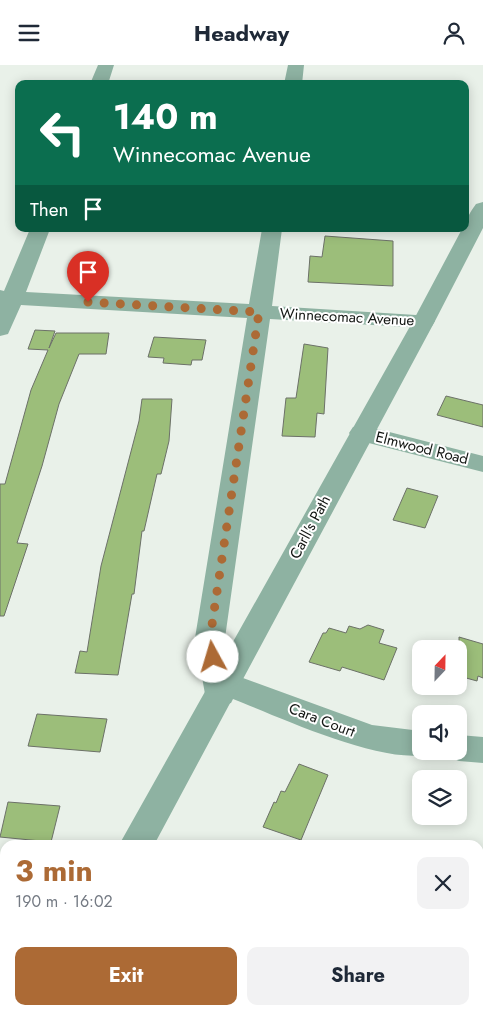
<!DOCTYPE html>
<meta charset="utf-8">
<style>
:root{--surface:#fff;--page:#f2f2f3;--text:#1f2937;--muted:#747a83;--accent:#ac6a35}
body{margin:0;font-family:Jost,sans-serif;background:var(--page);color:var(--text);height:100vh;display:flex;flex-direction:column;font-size:19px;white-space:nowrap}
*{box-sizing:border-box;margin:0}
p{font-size:16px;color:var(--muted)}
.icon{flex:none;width:28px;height:28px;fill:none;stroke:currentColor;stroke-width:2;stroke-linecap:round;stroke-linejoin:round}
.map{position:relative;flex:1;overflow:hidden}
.sheet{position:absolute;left:0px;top:775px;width:484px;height:175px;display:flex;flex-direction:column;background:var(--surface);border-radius:15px 15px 0 0;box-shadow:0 2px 12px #0003}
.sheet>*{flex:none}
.hud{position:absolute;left:15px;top:15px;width:454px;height:152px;border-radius:10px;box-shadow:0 2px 12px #0003;background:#0b6e4f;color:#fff;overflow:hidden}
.needle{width:32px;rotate:22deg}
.buttons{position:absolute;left:412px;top:575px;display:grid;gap:10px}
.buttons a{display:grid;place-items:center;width:55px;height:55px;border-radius:10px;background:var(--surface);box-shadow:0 2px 12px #0003;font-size:25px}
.pin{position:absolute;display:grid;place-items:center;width:42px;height:42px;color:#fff;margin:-51px -21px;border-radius:50% 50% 50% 0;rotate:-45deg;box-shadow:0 0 5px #0007}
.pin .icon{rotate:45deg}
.me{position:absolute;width:55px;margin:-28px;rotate:354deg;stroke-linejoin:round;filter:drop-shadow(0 0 4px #0008)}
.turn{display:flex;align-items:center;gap:18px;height:105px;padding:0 15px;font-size:22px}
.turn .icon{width:65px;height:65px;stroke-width:2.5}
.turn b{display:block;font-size:35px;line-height:42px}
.then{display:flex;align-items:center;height:48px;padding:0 15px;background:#0003;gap:10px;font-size:19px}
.round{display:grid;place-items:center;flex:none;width:52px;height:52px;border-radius:10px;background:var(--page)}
.headline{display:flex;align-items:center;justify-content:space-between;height:85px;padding:0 15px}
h1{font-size:30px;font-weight:700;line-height:38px;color:var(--accent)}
.primary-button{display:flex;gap:10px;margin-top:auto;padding:10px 15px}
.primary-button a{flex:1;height:58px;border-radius:10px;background:var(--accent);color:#fff;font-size:20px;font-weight:700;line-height:58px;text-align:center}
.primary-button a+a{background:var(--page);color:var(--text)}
header{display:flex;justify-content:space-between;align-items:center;height:65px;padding:0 15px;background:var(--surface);font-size:22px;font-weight:700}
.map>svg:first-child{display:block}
</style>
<header><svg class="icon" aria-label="menu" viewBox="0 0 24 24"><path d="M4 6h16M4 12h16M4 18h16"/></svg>Headway<svg class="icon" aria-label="person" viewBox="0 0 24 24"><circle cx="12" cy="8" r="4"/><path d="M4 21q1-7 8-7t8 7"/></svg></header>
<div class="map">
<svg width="483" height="950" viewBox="0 0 483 950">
<rect width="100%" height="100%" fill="#e9f1e9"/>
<path fill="#9cbe7a" stroke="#6c7168" d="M325,171L393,176V221L308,217L310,191L322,192Z
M35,265L55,266L49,283L56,268H109L106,289H79L59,339L42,401L17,478L28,479L4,551H0V419H5L31,325L48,285L28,284Z
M154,272L206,275L202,295H192L191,300L163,298L164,293L148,292Z
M304,279L328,283L324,349L317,348L315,372L282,371L286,333H296Z
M446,331L483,340V362L437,350Z
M142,334H172L169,376L161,409H157L144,466H142L134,529H132L118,610L75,608L80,586L87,587L101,501L139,356Z
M407,423L438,431L425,463L393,455Z
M368,560L384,565L379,578L397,583L384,615L342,602L340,606L309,597L323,568H326L329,563L346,568L349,561L360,564Z
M459,572L483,579V613L478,611L477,616L459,611Z
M37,649L107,654L100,687L28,681Z
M299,699L328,710L301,775L263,762L274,737L276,738L281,726L285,727Z
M8,737L60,741L51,777L0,772Z"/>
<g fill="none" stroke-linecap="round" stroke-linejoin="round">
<path fill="#8eb2a2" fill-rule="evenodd" d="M98,0H114L108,19H90Z
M288,0H304L302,19H284Z
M30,164H50L26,227L249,239L262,164H282L272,241L432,251L435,256L432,261L424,263L270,254L225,573L232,609L372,660L421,666V686H433L432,688C388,703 279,652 233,634L231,638L220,641L209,638L205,629L195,573L247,253L21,240L8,269L0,271V225L4,226Z
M362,360L483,391V407L353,374L349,368L353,362Z
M459,670L483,672V698L459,696L448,692L445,686H459Z
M0,840H5V872H0Z
M479,885L483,886V920L479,919Z
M113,945H151L149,950H111Z"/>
<path fill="#8eb2a2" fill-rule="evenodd" d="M483,137V163L435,256L154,780H119L413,256L462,164H465C465,155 471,146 476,139Z
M25,945H64L62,950H23Z"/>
</g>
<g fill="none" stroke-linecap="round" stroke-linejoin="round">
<path stroke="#ac6a35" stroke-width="9" stroke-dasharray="0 16.2" d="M88,237L259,247L210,573L213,592"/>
</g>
<g text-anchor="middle" stroke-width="4" stroke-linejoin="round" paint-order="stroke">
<g font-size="15" fill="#121512" stroke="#fff">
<text transform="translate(347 252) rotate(3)" y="5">Winnecomac Avenue</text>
<text transform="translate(422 383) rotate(14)" y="5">Elmwood Road</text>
<text transform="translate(310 462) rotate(-62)" y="5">Carll's Path</text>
<text transform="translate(322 655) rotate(21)" y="5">Cara Court</text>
</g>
</g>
</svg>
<div class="buttons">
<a><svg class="needle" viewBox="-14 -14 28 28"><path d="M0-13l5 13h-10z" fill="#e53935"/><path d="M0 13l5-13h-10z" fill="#747a83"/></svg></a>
<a><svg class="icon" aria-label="sound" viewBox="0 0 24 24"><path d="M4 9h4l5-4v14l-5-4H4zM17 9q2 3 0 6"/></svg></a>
<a><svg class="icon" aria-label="layers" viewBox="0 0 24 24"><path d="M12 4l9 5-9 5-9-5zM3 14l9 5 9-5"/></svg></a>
</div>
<div class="pin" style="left:88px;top:237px;background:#d93025"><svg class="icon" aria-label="arrive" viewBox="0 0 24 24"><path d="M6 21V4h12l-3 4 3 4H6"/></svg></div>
<svg class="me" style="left:213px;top:592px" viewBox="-20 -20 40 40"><circle r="19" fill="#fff"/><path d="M0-13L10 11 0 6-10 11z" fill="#ac6a35"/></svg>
<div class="hud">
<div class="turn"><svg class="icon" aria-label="left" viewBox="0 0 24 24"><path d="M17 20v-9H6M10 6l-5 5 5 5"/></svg><div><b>140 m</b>Winnecomac Avenue</div></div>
<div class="then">Then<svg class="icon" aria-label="arrive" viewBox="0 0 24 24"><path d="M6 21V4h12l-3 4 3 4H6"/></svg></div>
</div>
<section class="sheet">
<div class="headline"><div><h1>3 min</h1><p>190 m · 16:02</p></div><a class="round"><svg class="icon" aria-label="close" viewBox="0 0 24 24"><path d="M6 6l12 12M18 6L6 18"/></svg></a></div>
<div class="primary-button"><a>Exit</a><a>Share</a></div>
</section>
</div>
